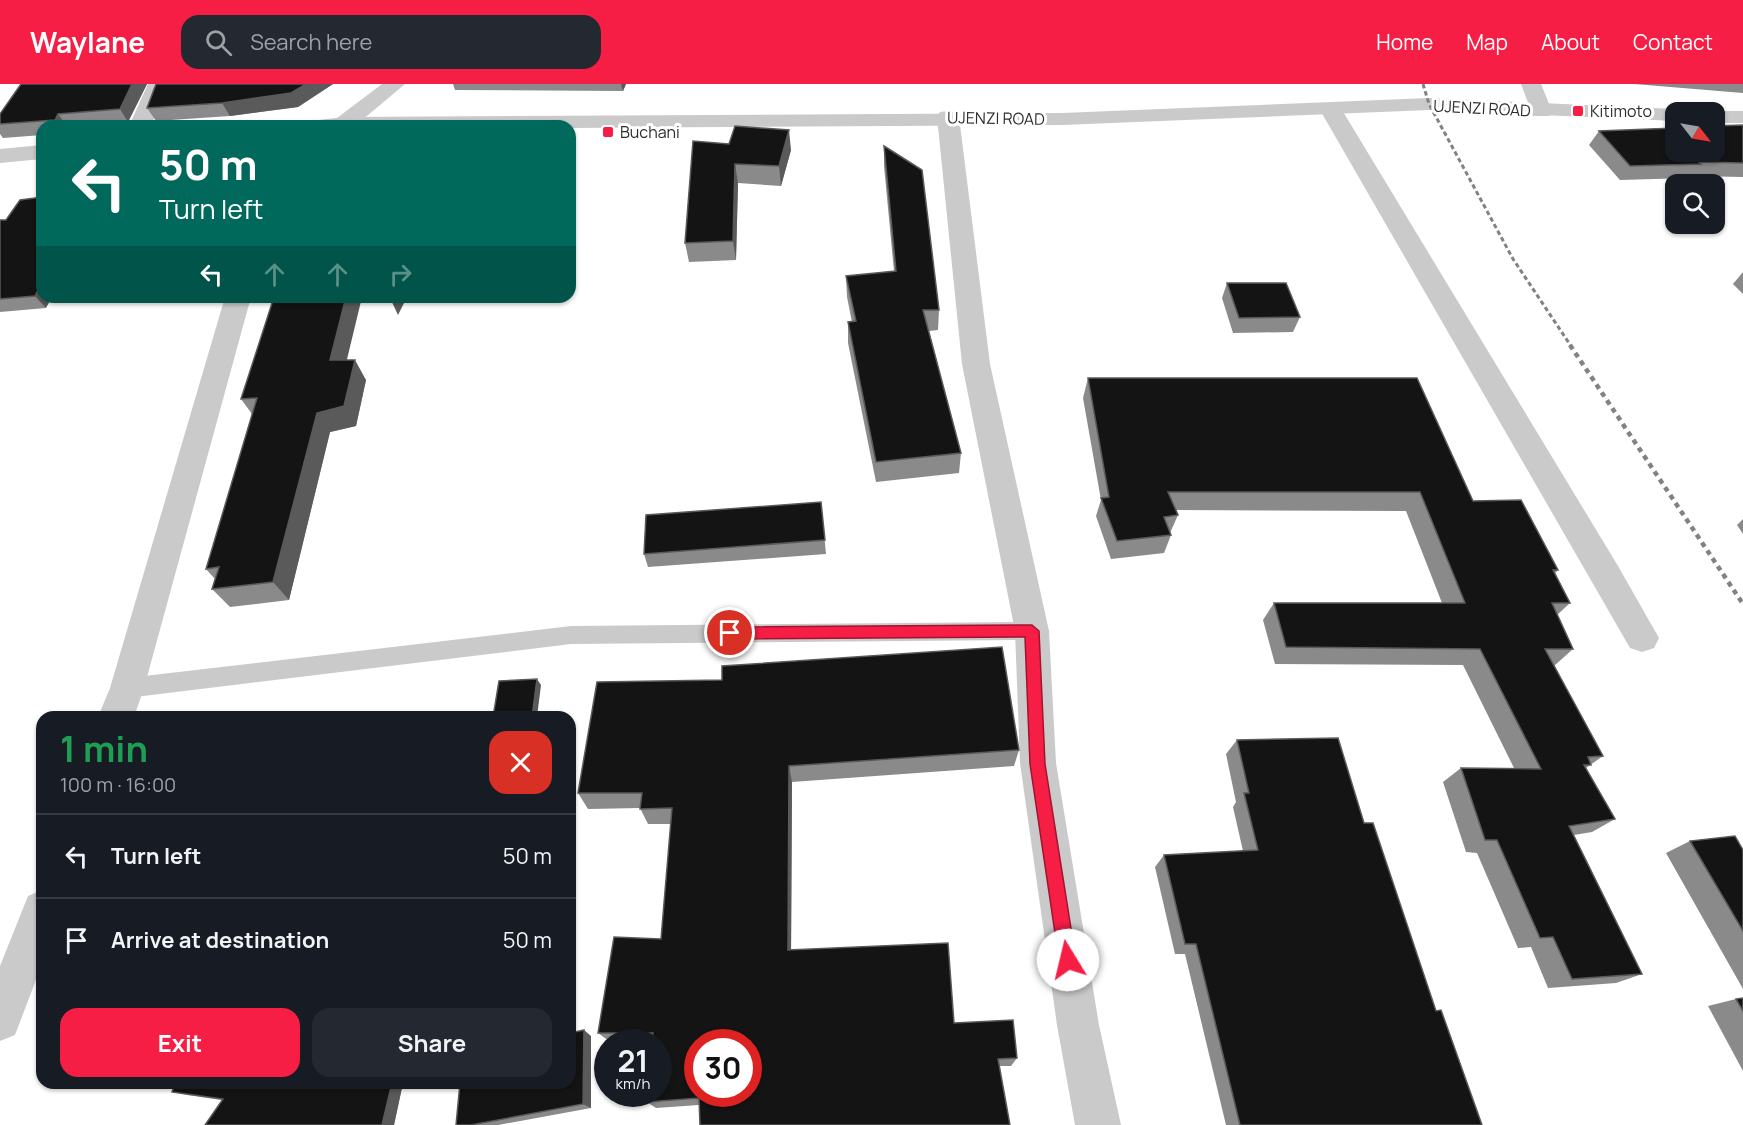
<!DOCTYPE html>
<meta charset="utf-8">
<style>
:root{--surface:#171b24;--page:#242831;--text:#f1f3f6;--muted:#9ea1a6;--line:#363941;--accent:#f61e45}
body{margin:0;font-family:Manrope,sans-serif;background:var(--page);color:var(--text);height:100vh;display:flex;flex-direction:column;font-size:22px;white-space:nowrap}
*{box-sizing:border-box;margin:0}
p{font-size:20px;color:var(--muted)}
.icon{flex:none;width:33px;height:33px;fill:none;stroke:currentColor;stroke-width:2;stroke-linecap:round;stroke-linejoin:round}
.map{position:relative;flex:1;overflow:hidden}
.side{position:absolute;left:36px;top:627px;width:540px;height:378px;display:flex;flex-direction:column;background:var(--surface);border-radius:18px;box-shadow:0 2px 4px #0004}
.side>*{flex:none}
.banner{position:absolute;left:36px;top:36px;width:540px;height:183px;border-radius:18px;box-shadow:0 2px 4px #0004;background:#00695c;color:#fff;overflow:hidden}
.needle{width:39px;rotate:121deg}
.tools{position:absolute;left:1665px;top:18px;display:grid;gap:12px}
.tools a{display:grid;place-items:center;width:60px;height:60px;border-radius:12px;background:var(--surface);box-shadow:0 2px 4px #0004;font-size:30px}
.speed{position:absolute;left:594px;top:945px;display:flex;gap:12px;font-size:30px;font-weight:700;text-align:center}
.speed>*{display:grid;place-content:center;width:78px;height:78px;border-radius:50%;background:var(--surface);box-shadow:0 2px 4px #0004;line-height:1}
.speed small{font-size:15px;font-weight:400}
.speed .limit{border:9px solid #d22;background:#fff;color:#111}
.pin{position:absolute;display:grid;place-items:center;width:51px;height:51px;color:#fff;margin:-26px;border:3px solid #fff;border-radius:50%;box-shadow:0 2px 6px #0007}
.me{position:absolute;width:66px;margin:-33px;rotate:351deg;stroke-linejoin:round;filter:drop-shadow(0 0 4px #0008)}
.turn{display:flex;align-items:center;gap:21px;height:126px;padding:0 24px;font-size:27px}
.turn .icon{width:78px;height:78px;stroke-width:2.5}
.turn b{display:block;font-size:42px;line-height:51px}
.lanes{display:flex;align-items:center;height:57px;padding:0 24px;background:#0003;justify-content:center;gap:30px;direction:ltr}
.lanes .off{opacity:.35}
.round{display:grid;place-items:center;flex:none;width:63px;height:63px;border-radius:18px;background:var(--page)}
.head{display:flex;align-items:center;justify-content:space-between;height:102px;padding:0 24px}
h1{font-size:36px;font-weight:700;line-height:45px;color:#1e9e55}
.button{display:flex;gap:12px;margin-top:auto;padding:12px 24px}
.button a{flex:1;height:69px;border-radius:18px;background:var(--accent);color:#fff;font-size:24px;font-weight:700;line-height:69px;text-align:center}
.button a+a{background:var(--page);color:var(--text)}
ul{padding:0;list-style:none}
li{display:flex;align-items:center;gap:18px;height:84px;padding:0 24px;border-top:2px solid var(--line)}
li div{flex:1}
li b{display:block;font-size:22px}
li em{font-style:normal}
header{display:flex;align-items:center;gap:36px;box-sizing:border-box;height:84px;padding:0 30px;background:var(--accent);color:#fff}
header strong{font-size:28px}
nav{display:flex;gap:33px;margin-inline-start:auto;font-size:21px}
.search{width:420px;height:54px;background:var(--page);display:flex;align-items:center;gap:15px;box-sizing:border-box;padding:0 21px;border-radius:18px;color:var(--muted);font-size:22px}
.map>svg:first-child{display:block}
</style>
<header>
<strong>Waylane</strong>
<div class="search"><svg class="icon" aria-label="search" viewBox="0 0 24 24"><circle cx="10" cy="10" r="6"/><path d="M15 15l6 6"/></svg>Search here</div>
<nav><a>Home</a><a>Map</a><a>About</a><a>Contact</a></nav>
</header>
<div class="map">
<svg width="1743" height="1041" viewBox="0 0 1743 1041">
<rect width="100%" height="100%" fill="#fff"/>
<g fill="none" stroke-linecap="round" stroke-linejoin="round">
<path fill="#cacaca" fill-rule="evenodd" d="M1032,538L1040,541L1043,547L1040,553L1032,556L571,560L127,614L119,611L116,604L119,597L127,594L571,542Z"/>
<path fill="#cacaca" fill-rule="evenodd" d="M148,0H168L151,42H129Z
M382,0H405L355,42H336L334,39L337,34Z
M1521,0H1541L1552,27L1549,32H1533Z
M1331,20L1339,21L1342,26L1618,482L1659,554L1654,564L1642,568L1630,564L1320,26L1323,21Z
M948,27L956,28L959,33L990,280L1049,547L1056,679L1099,941L1121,1041H1075L1057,941L1020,679L1015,547L962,280L937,33L940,28Z
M225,213H251L144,604L134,633H98L110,604Z
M42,806V880L15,951L0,957V882L28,812Z"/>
<path fill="#cacaca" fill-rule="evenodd" d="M1429,14L1676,25L1685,28H1676V37L1429,26L1062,41L570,44V42H306L309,37L345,33L1062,29Z
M1714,27H1743V39H1714V28H1706Z
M42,61V75L0,79V65Z"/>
<path stroke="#828282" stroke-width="3" stroke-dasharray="4.5 3" stroke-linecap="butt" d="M1423,0L1429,20L1513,175L1571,262"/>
<path stroke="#828282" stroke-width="4.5" stroke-dasharray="5 4.5" stroke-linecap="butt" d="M1570,261L1743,520"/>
</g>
<path fill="#8a8a8a" d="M21,0H147L128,38L84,42H42V51L3,54L0,50V30Z
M156,0H333L298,23L230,32L156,37L147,24Z
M453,0H626L623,7L455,6Z
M1634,0H1743V9Z
M1743,41V93L1691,92L1690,94L1620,96L1589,61L1599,47Z
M693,57L791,66L781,102L738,99L736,176L689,178L685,159Z
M884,62L939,226L938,246L929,247L961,369L959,389L876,398L848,259V238H852L847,213L846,192L894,187L884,82Z
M0,136H6L46,224L0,228Z
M1743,188V210L1733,200Z
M1227,199L1300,233L1293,248L1233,249L1222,214Z
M134,213H173L137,217Z
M347,276L366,296L356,342L330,348L289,516L230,523L212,505L215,495L206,485L252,330L241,315Z
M1088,294L1473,417L1558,486L1555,489L1570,519L1557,531L1573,565L1554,582L1603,672L1586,684L1615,735L1592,748L1574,751L1642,890L1616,899L1548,904L1531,863L1518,864L1477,769L1466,768L1443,698L1461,684H1514L1463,581L1275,580L1263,536L1274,519H1442L1406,427L1176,426L1178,431L1170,449L1171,451L1164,469L1111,475L1096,432L1101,416L1083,314Z
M821,418L826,470L648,483L644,470Z
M1743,435V450L1737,441Z
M597,598L1019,666L1014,682L792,698L791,866L954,939L1017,974L1011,982H999L699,1021L656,1024L647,1018L652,957H609L598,949L661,855L671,740H648L640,724L588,725L578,709Z
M1237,656L1364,739L1436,927L1482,1041H1226L1185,870H1175L1155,783L1164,771L1243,767L1233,723L1236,718L1226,670Z
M1690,757L1743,766V905L1666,769Z
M1743,914V987L1708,922L1736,915Z
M591,952V1024L498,1041H456Z
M175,999H403L394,1041L187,1011L172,1008Z"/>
<path fill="#5a5a5a" d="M132,0H147L128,38L120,25Z
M306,0H333L298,23L230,32L222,19Z
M621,0H626L623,7Z
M58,30L67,42H60L55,36Z
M789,46L791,66L781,102L779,82Z
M735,80L738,99L736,176L733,157Z
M42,198V213H52L46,224L35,212Z
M346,213H362L342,296L330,276Z
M392,213H407L398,231L391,216Z
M355,276L366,296L356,342L330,348L289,516L273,498L317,329Z
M537,595L541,601L537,633H532Z
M789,682L792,698L791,877L788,866Z
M584,946L591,952V1024L583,1020Z
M392,999H403L394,1041H382Z"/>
<path fill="#141414" stroke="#5a5a5a" stroke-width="1.5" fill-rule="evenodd" d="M21,0H132L120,25L58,30L55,36L0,40V30Z
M156,0H306L291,9L222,19L147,24Z
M1743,41V79L1699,78L1701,80L1630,82L1599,47L1676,44V68H1714V42Z
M735,42L789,46L779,82L735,80L733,157L685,159L693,57L729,60Z
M884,62L922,86L939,226H923L961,369L876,378L848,238L856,237L846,192L896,187Z
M42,113V198L35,212L0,215V136H6L20,116Z
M1227,199H1286L1300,233L1239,234Z
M274,213H346L330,276H355L344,322L317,329L273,498L212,505L219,483L206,485L257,314L241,315Z
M1088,294H1417L1473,417L1521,416L1558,486H1553L1570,519H1552L1573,565H1545L1603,672L1588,673L1591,681H1584L1615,735L1569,742L1642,890L1572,895L1553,853L1540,854L1497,756H1485L1461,684L1541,685L1480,565L1286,563L1274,519H1465L1420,408H1168L1178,431L1164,433L1171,451L1117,457L1101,414L1109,413Z
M821,418L825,456L644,470L646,431Z
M1002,563L1019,666L789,682L788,866L948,859L954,939L1013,936L1017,974L998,975L1010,1041H700L699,1014L647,1018L648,1010H658V958H652L653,949H598L614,853L661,855L672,724L640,725L642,709H578L597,598L722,596V582ZM698,958H748V1010H698Z
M537,595L532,633H493L499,597Z
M1338,654L1364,739H1373L1436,927L1441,926L1482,1041H1240L1196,860H1185L1164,771L1258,766L1244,709H1249L1237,656Z
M1735,752L1743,766V847L1690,757Z
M1743,914V927L1736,915Z
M584,946L583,1020L471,1041H456L460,999H570V949Z
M175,999H392L382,1041H205L223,1015L172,1008Z"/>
<path fill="#f61e45" stroke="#a0142d" stroke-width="1.5" d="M1032,541L1039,547L1045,680L1076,876L1074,882L1068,885L1061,882L1059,876L1030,680L1025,553L730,555L723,549L730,543Z"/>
<g fill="#f61e45" stroke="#fff" stroke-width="2">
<rect x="1572" y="21" width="12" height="12" rx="3"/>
<rect x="602" y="42" width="12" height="12" rx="3"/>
</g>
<g text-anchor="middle" stroke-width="6" stroke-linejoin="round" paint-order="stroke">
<g font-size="16" fill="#2d2d2d" stroke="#fff">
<text transform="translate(1482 24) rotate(3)" y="6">UJENZI ROAD</text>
<text transform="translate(996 34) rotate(1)" y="6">UJENZI ROAD</text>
</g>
<g font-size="16" fill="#2d2d2d" stroke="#fff" text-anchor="start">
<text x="1590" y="33">Kitimoto</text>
<text x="620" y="54">Buchani</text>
</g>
</g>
</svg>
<div class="tools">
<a><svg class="needle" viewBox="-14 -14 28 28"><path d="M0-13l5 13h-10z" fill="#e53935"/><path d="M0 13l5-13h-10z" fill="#9ea1a6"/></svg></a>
<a><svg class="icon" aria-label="search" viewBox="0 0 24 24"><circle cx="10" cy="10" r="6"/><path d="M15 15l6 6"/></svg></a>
</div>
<div class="speed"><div>21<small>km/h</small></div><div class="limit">30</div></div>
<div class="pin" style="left:730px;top:549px;background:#d93025"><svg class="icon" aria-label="arrive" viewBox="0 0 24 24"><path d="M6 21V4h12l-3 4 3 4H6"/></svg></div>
<svg class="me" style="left:1068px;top:876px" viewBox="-20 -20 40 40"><circle r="19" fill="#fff"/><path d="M0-13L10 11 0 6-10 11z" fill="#f61e45"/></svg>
<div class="banner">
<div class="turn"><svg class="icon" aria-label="left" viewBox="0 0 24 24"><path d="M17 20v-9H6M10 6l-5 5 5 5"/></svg><div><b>50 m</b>Turn left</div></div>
<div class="lanes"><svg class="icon" aria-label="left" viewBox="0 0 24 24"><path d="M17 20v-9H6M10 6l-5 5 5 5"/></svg><svg class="icon off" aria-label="ahead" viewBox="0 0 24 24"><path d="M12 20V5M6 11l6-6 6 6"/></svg><svg class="icon off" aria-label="ahead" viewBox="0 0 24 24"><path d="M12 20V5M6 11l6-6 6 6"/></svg><svg class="icon off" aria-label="right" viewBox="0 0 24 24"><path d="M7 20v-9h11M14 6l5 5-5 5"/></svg></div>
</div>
<section class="side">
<div class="head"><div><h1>1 min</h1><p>100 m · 16:00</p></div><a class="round" style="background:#d93025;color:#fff"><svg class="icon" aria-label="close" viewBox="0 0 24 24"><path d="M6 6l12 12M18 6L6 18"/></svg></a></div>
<ul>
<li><svg class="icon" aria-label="left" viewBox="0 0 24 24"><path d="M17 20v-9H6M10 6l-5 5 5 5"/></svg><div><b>Turn left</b></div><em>50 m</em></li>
<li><svg class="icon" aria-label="arrive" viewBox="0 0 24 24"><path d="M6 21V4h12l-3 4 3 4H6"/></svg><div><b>Arrive at destination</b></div><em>50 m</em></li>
</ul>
<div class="button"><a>Exit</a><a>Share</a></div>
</section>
</div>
